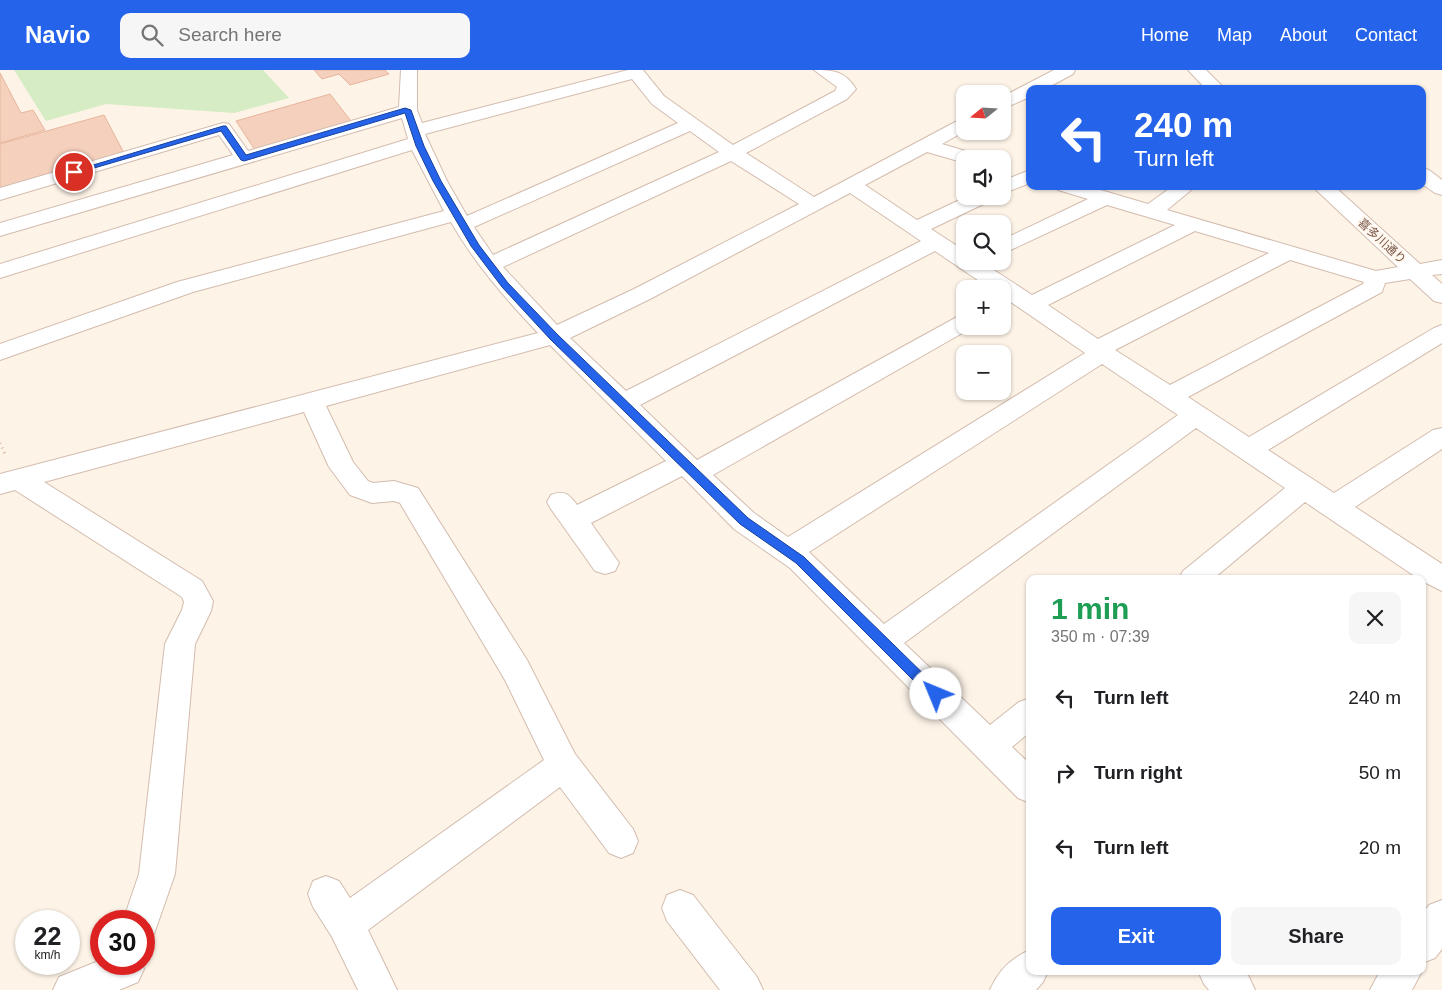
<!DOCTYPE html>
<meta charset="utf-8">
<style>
:root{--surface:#fff;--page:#f6f6f6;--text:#202124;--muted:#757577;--accent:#2563eb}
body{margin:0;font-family:Arial,"Noto Sans JP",sans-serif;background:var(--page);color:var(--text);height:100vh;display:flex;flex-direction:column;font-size:19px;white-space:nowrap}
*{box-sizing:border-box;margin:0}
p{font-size:16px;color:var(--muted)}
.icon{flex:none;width:28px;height:28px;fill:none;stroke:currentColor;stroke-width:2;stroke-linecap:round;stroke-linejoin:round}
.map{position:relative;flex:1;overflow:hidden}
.panel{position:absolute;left:1026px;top:505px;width:400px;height:400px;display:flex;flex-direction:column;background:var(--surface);border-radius:10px;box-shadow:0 1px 4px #0004}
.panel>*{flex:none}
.guide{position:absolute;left:1026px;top:15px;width:400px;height:105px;border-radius:10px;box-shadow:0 1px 4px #0004;background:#2563eb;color:#fff;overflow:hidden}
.needle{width:32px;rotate:252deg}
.tools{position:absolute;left:956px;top:15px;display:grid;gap:10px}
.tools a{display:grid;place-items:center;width:55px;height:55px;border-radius:10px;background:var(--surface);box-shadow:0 1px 4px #0004;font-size:25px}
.speed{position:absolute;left:15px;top:840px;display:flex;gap:10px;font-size:25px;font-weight:700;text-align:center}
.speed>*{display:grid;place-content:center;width:65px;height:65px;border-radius:50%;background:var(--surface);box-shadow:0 1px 4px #0004;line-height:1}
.speed small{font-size:12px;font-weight:400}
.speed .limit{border:8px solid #d22;background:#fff;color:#111}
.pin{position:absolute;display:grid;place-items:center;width:42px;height:42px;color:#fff;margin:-21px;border:2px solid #fff;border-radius:50%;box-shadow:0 1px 5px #0007}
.me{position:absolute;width:55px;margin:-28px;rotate:315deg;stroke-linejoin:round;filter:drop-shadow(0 0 4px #0008)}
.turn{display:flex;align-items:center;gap:18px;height:105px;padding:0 25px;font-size:22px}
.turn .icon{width:65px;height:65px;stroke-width:2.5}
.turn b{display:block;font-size:35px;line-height:42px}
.round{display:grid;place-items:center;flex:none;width:52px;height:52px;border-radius:10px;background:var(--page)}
.head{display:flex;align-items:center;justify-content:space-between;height:85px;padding:0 25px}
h1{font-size:30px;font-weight:700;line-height:38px;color:#1e9e55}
.primary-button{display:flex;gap:10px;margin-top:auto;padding:10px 25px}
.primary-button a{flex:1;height:58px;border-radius:10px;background:var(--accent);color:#fff;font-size:20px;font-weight:700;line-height:58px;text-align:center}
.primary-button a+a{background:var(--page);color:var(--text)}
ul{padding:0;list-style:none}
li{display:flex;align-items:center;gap:15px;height:75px;padding:0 25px}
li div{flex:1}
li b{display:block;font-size:19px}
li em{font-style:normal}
header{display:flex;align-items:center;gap:30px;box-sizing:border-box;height:70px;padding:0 25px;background:var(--accent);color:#fff}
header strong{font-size:24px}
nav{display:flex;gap:28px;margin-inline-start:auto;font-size:18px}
.search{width:350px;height:45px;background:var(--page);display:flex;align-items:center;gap:12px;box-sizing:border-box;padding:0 18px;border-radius:10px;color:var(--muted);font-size:19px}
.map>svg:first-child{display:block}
</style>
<header>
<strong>Navio</strong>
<div class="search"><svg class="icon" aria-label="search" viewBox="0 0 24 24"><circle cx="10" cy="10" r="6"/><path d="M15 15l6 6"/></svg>Search here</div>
<nav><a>Home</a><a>Map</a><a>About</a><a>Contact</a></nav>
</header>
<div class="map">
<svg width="1442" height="920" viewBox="0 0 1442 920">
<rect width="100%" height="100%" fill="#fdf3e7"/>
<path fill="#d6ecc4" d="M14,0H263L289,28L234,43L106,34L46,51Z"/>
<path fill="#f4d0bd" stroke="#e8b59c" d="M314,0H385L389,4L350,15L339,4L322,9Z
M0,3L21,43L33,40L45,60L0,73Z
M330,24L351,51L255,80L236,51Z
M104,45L124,83L0,119V74Z"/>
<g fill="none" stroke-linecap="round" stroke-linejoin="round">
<defs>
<path id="minor" d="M401,0H417V40L422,53L628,0H643L664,26L733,75L835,21L837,17L814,0C833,0 845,1 856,19L847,29L746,83L814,127L959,50L965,49V61L942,74L979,85L981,89H965V93L927,82L865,115L917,150L968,126H995L992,130L931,159L965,181V191H980L1032,225L1175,155L1107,135L1002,184V170L1088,129L1058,120L1055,116H1087L1148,134L1173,116H1196L1167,140L1376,201L1398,197L1312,116H1334L1420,194L1442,190V204L1432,205L1442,214V233L1434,231L1410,209L1385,213L1382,222L1188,327L1249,367L1434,258L1442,255V273L1268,380L1334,423L1433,360L1442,358V379L1355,437L1442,494V521L1422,511V509H1419L1305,432L1213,509H1179L1183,501L1285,418L1196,358L904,573L990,655L1019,632L1030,628V662L1012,677L1030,694V733L1018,728L790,498L734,459L682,406L591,453L619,493L615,501L605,504L595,501L551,439L547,432L551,425C564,420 569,424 577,435L666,391L550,275L326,336L353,392L368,411L373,413L394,411L418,418L527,590L575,684L633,759L638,771L633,783L621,788L609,783L560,717L368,860L397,920H358L332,867L313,837L308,824L313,811L326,806L339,811L350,828L544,690L505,610L400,433L394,431L372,433L350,425L329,397L304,342L44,412L202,511L213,531L211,541L195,574L175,804L154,864L144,868V851H123L139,804L165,574L182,540L184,532L182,527L15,420L0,424V404L538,263C505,228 475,194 451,152L193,222L0,290V274L177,212L444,141L412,80L0,208V194L408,69L402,48L0,166V153L233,85L219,65L0,130V118L223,53L229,54L248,81L399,37ZM632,9L652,34L678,53L467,146L447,111L425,64ZM690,61L719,82L493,185L474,157ZM731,91L799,134L634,219L557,255L503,197ZM850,123L921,171L626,321L570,268L650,229ZM1195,161L1269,183L1098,269L1048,235ZM935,181L991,219H1002V226L1085,283L788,467L754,443L713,405L973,257L965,256V245L957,247L697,390L640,335ZM1290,190L1364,212L1363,214L1170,315L1115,280ZM1102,294L1178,345L884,554L809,482Z
M1054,0H1075L1073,4L1045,19H1030V27L1002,39V27Z
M1188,0H1206L1225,19H1206Z
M1422,98L1429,100L1442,110V125L1435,123L1422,114Z
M1030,100V113L1002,124V111Z
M680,820L693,825L757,907L763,920H720L667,851L662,838L667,825Z
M1442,830V879L1435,888L1422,893V844L1429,835Z
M1030,880V901H1048L1043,912L1036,920H990C998,901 1011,888 1030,880Z
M101,890V894H142L144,899L138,912L119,920H53L59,907Z
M1198,901H1244L1249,907L1255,920H1209L1204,914Z
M1380,901H1422L1412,920H1370Z"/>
</defs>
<use href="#minor" stroke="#d3bcae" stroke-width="2"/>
<path stroke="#dab39f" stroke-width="3" stroke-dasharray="1 4" stroke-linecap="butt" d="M0,373L5,384"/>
<use href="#minor" fill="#fff" fill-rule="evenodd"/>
</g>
<path fill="#2563eb" stroke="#184099" d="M405,38L411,40L424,76L441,111L479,175L508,213L557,264L748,448L804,487L940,620L942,624L940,628L936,630L931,628L796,493L740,454L550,269L502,217L471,176L433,111L416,76L405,43L244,91L241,90L221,61L77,103L70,102L223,56H226L246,85Z"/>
<g text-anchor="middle" stroke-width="4" stroke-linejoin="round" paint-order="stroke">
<g font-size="12" fill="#795849" stroke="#fff7ee">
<text transform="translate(1382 171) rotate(43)" y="4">喜多川通り</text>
</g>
</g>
</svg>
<div class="tools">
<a><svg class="needle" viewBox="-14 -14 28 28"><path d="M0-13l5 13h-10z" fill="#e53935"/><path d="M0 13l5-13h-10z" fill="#757577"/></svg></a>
<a><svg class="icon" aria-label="sound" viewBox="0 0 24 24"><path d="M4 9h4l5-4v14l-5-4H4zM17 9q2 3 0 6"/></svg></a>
<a><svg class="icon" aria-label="search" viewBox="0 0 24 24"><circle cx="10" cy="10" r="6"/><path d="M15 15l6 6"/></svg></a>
<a>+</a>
<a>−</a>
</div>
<div class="speed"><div>22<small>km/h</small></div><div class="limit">30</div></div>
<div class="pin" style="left:74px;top:102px;background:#d93025"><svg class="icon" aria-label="arrive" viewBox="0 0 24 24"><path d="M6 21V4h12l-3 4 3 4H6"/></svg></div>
<svg class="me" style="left:936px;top:624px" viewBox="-20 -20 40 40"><circle r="19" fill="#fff"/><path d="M0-13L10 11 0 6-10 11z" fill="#2563eb"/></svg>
<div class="guide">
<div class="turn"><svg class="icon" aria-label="left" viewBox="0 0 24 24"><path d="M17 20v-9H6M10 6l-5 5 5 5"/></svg><div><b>240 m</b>Turn left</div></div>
</div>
<section class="panel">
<div class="head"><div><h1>1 min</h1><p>350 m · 07:39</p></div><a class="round"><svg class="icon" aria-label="close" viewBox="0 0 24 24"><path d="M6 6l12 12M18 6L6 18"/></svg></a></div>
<ul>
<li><svg class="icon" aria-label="left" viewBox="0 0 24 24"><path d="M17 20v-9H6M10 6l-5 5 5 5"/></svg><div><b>Turn left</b></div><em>240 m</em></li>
<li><svg class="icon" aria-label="right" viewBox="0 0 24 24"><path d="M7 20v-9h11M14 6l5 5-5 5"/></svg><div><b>Turn right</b></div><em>50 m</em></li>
<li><svg class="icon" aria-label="left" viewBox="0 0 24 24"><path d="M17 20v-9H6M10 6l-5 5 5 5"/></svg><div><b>Turn left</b></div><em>20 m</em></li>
</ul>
<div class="primary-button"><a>Exit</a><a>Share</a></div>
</section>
</div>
